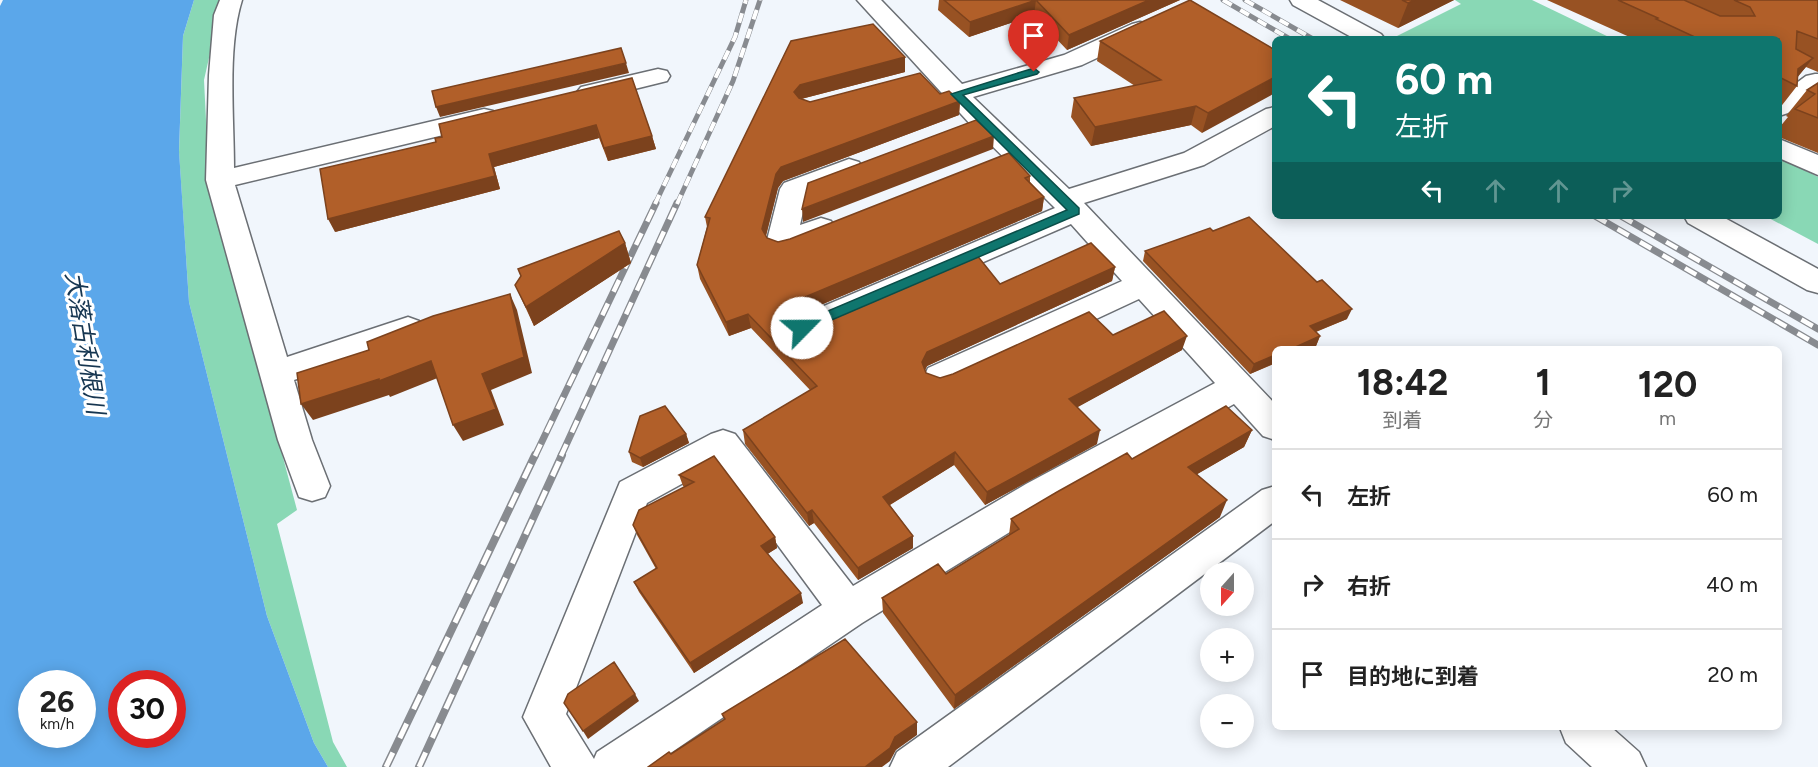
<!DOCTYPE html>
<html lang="ja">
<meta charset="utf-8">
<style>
:root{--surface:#fff;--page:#f2f2f2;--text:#222;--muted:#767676;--line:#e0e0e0}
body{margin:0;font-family:Figtree,"Noto Sans JP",sans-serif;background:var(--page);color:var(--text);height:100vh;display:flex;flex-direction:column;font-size:22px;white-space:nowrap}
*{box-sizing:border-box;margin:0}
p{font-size:20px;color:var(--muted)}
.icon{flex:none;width:33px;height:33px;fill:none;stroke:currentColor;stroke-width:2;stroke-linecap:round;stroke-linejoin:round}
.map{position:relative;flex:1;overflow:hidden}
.sheet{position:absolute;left:1272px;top:346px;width:510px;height:384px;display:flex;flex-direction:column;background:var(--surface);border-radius:9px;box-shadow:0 3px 15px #0003}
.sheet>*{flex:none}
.guide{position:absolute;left:1272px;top:36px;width:510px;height:183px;border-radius:9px;box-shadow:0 3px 15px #0003;background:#0f766e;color:#fff;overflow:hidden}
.needle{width:39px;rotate:201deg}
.fabs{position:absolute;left:1200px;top:562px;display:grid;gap:12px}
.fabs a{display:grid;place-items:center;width:54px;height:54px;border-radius:50%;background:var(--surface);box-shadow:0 3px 15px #0003;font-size:30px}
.speed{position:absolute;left:18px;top:670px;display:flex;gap:12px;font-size:30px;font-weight:700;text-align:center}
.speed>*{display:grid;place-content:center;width:78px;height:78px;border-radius:50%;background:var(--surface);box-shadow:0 3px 15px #0003;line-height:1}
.speed small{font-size:15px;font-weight:400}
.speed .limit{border:9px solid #d22;background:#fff;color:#111}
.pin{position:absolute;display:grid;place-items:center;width:51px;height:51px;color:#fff;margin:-62px -26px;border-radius:50% 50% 50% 0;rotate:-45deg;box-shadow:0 0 6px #0007}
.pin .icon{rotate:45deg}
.me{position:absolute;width:66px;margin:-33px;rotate:67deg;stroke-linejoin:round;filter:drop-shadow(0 0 4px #0008)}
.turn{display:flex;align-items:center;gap:21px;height:126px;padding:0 24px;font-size:27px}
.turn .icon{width:78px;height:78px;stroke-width:2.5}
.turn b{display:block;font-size:42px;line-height:51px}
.lanes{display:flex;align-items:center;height:57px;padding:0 24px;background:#0003;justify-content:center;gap:30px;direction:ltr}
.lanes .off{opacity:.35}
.eta{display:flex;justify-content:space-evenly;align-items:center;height:102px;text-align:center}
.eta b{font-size:36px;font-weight:700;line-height:42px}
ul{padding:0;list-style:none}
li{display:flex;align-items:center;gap:18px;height:90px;padding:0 24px;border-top:2px solid var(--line)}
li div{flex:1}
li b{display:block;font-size:22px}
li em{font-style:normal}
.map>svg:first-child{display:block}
</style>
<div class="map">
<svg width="1818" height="767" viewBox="0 0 1818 767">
<rect width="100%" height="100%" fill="#f1f6fc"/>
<path fill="#89d8b5" d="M194,0H222L204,80L209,180L297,510L277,524L333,742L347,767H328L314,743L267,616L189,302L179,152L183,36Z
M1455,0H1532L1613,39L1393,38L1461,4Z
M1779,157L1818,177V244L1765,216H1779Z"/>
<path fill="#5ba7ea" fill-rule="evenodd" d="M3,0H194L183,36L179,151L189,302L267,616L314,743L328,767H0V6ZM32,684H82V735H32ZM122,684H172V735H122Z"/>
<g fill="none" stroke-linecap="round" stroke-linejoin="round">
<defs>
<path id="minor" d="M220,0H242C227,48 234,117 234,168L484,109L493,111L497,117L493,123L235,185L287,357L408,317L419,321L424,329L419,337L294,380L312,440L330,486L325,497L312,501L299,497L278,440L206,180L209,75L214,15Z
M857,0H881L962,84L1064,55L1132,24L1140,22L1148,24L1152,29L1148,34L1082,65L973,97L1069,189L1184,153L1266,109L1275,107V126L1204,165L1084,203L1275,404V440L1263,436L1234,404L1052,506L862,623L650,767H551L523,717L620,482L711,434L723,430L735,434L853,586L1026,484L1215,383L1139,299L952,386L940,390L928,386L924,377L928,368L1122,281L1071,224L813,336L802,340L791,336L786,328L791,320L1055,208L971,125ZM718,464L822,605L597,752L594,759L566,714L647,503Z
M1290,0H1318L1381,34L1385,39H1355L1293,5Z
M658,69L667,71L670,76L667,81L590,100L581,97L577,92L581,87Z
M1815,74H1818V91L1788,113L1779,116V96L1806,76Z
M1779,139L1818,155V175L1779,158Z
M849,159L859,162L863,168L859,174L807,194L800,225L821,218L831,221L835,228L831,235L781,254L771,251L766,244L780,189L784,183Z
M1684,216H1721L1818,269V293L1807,290L1688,223Z
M1275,486V521L948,767H890L897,752L1262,490Z
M1560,728H1612L1639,752L1646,767H1592L1566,743Z"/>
</defs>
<use href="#minor" stroke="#6b6f74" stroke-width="3"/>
<use href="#minor" fill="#fff" fill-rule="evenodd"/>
<defs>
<path id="rail-far2" d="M1223,0L1290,39
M1245,0L1313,39
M655,204L735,37L746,0
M677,204L733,81L760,0"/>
<path id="rail-far1" d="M1595,216L1818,345
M1621,216L1818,329
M535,456L656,203
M561,456L677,203"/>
<path id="rail" d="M386,767L535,455
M419,767L562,455"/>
</defs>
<use href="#rail-far2" stroke="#888b90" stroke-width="5"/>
<use href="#rail-far1" stroke="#888b90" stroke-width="7"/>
<use href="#rail" stroke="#888b90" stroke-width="8"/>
<use href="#rail-far2" stroke="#fff" stroke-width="4" stroke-dasharray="10" stroke-linecap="butt"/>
<use href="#rail-far1" stroke="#fff" stroke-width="4.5" stroke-dasharray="13" stroke-linecap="butt"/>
<use href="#rail" stroke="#fff" stroke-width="5" stroke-dasharray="16" stroke-linecap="butt"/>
</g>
<path fill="#985223" d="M939,0H1180L1067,50L1034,15L969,37L938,10Z
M1340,0H1454L1398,28Z
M1547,0H1818V72L1806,67L1797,77V86L1779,109V39H1634Z
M791,41L905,72L801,99L810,102L940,94L960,101L959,115L783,181L778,188L766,236L767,238L778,242L1030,176V182L1044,197L1042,211L790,318L787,323L799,328L1000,284L1115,267L1112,281L927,366L925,370L926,373L940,378L1113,335L1182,350L1077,407L1097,444L985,505L954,465L890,505L913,536V548L858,580L814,523L809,526L745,444L743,430L810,390L751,328L729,336L700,279L697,265L707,227L705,217Z
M1100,41L1275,50L1202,133L1191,125L1091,146L1071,117L1074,98L1135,86L1097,61Z
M632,78L652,136L656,149L608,161L599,138L494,167L500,189L335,232L436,142Z
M1818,83V153L1779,137V128L1788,117L1786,116L1807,90Z
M625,243L631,263L534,326L515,285Z
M1145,251L1347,319L1316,332L1320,336L1316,346L1250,374L1143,261Z
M1252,430L1244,447L1197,474L1220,517L954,709L883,613L882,598L946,574L1009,535L1011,519L1132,459Z
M686,434L689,443L643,467L632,462L629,452Z
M714,456L775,537L777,548L767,554L803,603L694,673L639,592L634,582L656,569L637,535L633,525L684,487L683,486L679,475Z"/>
<path fill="#7c421d" d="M1036,0L1034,15L969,37L970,22Z
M1149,0H1180L1067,50L1069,35Z
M1415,0H1454L1398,28L1408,3Z
M905,57V72L801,99L796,106L794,92L800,85Z
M1813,58L1793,83L1798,69Z
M626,63L629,73L440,117L436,107Z
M1275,77V93L1202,133L1208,113Z
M960,101L959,115L783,181L778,188L764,243L762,229L776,174L781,167Z
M1196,106L1191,125L1091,146L1095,127Z
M596,125L599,138L494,167L500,189L335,232L328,219L489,154Z
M652,136L656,149L608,161L604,148Z
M994,136L993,149L803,222L802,209Z
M1044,197L1042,211L790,318L784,327L782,313L788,304Z
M625,243L631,263L534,326L526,307Z
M1115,267L1112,281L927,366L922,376V362L927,352Z
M510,294L517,310L532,373L491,390L504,425L463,441L453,425Z
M1352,309L1347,319L1305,336L1310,326Z
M748,314L751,328L729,336L726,322Z
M1187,336L1182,350L1067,413L1069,399Z
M1320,336L1316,346L1308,350H1289Z
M1275,355V363L1250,374L1254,364Z
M431,361L440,377L390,397L389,395L313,420L301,404Z
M1100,430L1097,444L985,505L987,492Z
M1252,430L1244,447L1182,483L1188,467Z
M686,434L689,443L643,467L640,458Z
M955,452L954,465L883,509V497Z
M1227,500L1220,517L954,709L955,695Z
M812,510L814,523L809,526L807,513Z
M913,536V548L858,580V568Z
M775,537L777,548L763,557L761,546Z
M801,593L803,603L694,673L690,663Z
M635,694L639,701L588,739L583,731Z
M917,722V735L896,750L890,761L882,767H865L895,737Z"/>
<path fill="#b15f29" stroke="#7c421d" stroke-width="1.5" d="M944,0H1149L1069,35L1036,0L970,22Z
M1190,0L1275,50V77L1208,113L1196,106L1095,127L1074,98L1161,80L1100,41Z
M1402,0H1415L1408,3Z
M1618,0H1684L1720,16H1755L1750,7L1734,0H1818V39L1797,31L1796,49L1813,58L1798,69L1797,86L1779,77V39H1699L1656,19L1658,18Z
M873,24L905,57L800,85L794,92L799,98L810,102L920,73L940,94L949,91L960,101L781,167L776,174L762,229L767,238L778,242L790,239L1009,153L1030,176L1025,178L1044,197L788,304L782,313L787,323L799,328L812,324L976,254L1000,284L1091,243L1115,267L927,352L922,362L926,373L940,378L953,374L1089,312L1113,335L1164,311L1187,336L1069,399L1100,430L987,492L955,452L883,497L913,536L858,568L812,510L807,513L743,430L817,386L748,314L726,322L697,265L710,218L705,217L791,41Z
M621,48L626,63L436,107L432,91Z
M632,78L652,136L604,148L596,125L489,154L495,176L328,219L320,169L436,142L435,138L442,137L439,124Z
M1818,83V118L1795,109L1815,94L1807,90Z
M976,120L994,136L802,209L808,183Z
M1249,217L1317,282L1322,280L1352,309L1310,326L1320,336L1289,350H1275V355L1254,364L1145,251L1210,228L1213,231Z
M619,231L625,243L526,307L515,285L521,276L518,269Z
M510,294L524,357L482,374L496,409L453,425L431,361L379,381V379L301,404L297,373L369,350L367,342L433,316Z
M665,406L686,434L640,458L629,452L640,416Z
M1226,406L1252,430L1188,467L1227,500L955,695L882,598L938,564L946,574L1019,529L1011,519L1057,492L1127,453L1132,459Z
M714,456L775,537L761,546L801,593L690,663L634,582L657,568L633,525L639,510L694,482L679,475Z
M845,639L917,722L895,737L890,748L865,767H648L669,752L671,754L725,719L722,714Z
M614,662L635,694L583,731L564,703L568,694Z"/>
<path fill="#0f766e" stroke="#0a4d48" stroke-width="1.5" d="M1034,68L1039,72L1037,74L963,95L1079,208V214L806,331H797L795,328L797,324L1067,210L951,94Z"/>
<g text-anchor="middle" stroke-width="6" stroke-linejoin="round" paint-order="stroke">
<g font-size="24" font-style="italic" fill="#163651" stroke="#fff">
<text transform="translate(85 343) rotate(81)" y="8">大落古利根川</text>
</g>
</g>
</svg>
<div class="fabs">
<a><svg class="needle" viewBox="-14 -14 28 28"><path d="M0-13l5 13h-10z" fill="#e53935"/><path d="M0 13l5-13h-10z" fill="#767676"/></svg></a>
<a>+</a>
<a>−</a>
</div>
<div class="speed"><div>26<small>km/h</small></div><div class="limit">30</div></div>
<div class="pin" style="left:1034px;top:72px;background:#d93025"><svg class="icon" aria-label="arrive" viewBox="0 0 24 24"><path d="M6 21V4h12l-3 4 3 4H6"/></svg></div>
<svg class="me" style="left:802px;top:328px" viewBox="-20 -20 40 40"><circle r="19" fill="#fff"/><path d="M0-13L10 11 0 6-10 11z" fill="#0f766e"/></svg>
<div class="guide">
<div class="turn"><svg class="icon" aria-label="left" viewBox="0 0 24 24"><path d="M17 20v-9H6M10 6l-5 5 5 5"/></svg><div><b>60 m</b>左折</div></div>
<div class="lanes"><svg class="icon" aria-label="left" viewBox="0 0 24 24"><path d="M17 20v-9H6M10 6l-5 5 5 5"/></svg><svg class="icon off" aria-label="ahead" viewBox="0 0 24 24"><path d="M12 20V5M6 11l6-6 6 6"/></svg><svg class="icon off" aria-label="ahead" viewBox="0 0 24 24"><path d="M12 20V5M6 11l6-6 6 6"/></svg><svg class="icon off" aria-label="right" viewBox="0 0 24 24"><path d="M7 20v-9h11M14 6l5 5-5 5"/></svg></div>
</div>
<section class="sheet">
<div class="eta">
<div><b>18:42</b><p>到着</p></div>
<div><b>1</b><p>分</p></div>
<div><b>120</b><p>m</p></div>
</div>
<ul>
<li><svg class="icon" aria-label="left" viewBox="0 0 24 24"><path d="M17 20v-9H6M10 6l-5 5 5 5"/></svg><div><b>左折</b></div><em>60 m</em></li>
<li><svg class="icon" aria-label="right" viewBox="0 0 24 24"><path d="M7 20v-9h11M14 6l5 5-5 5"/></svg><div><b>右折</b></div><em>40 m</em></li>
<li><svg class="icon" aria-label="arrive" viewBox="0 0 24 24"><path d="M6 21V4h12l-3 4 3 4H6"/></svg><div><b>目的地に到着</b></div><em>20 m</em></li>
</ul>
</section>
</div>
